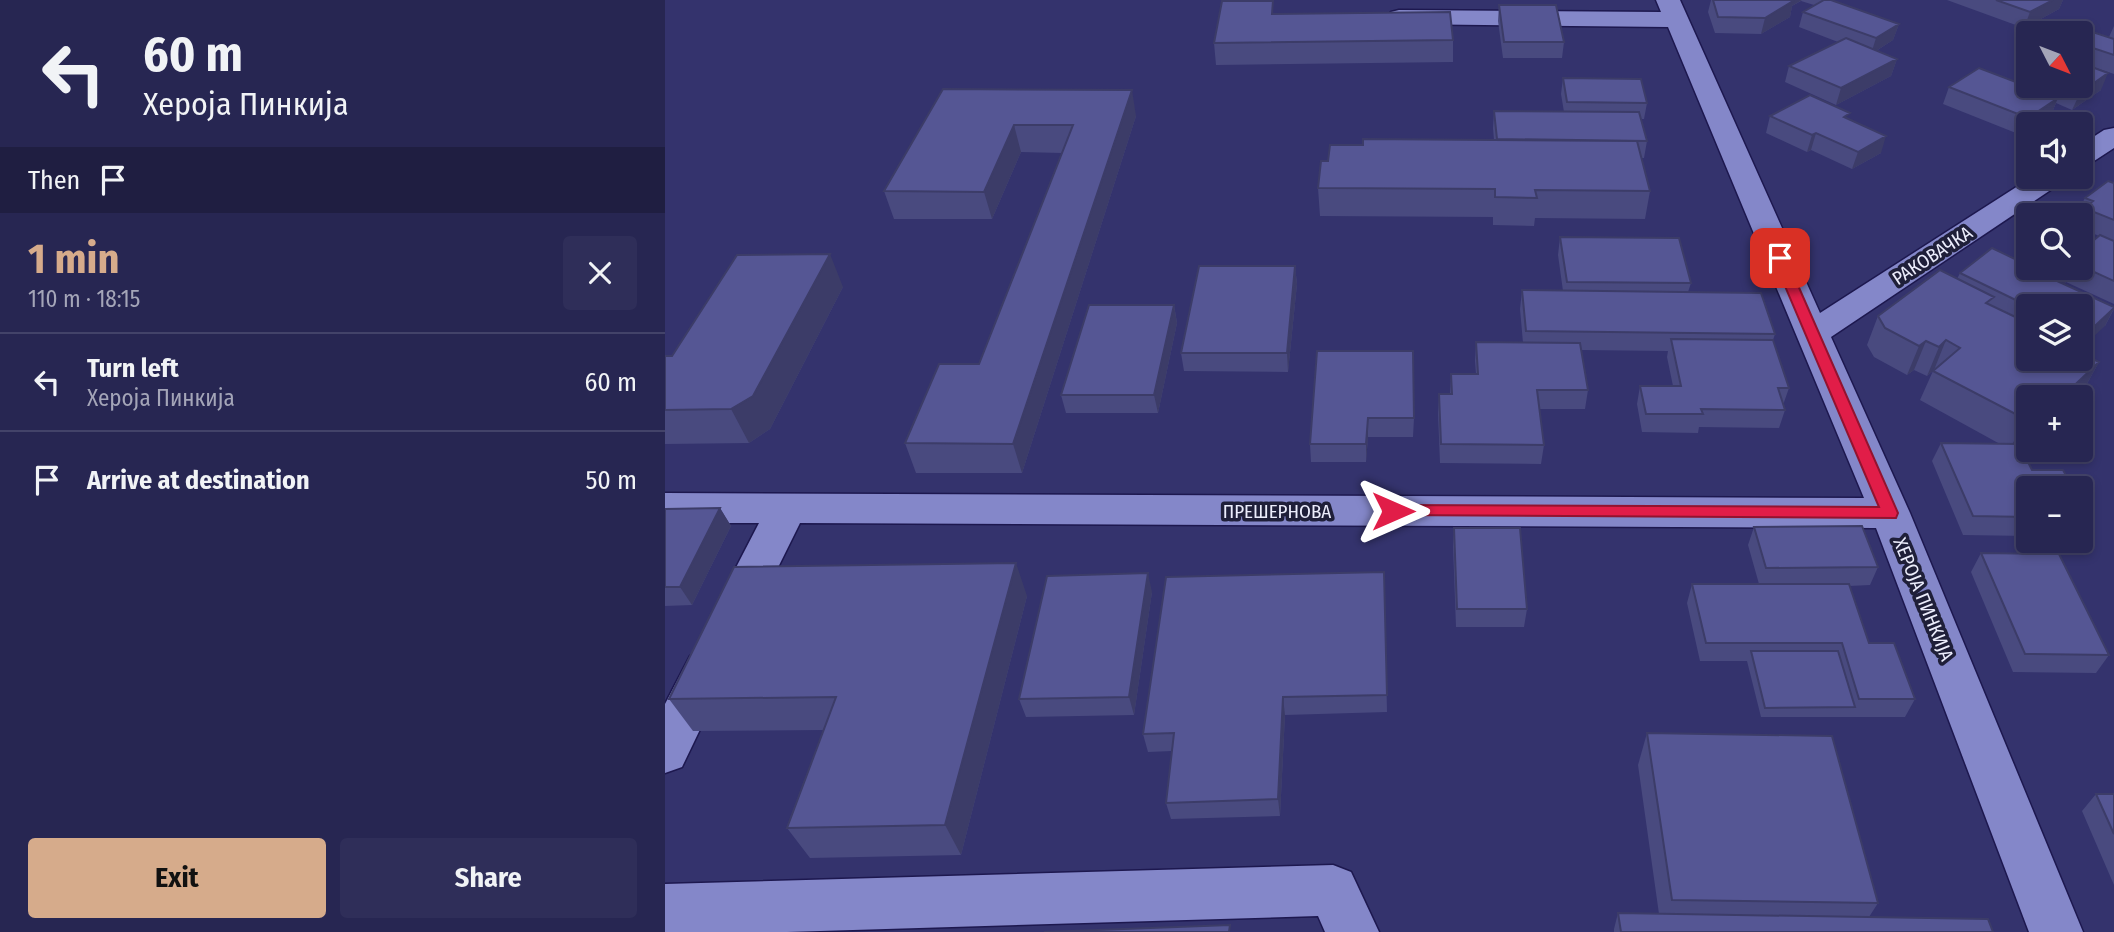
<!DOCTYPE html>
<meta charset="utf-8">
<style>
:root{--surface:#272652;--page:#2f2e59;--text:#f1f3f6;--muted:#a4a5b8;--line:#434369;--accent:#d6ab8b}
body{margin:0;font-family:"Fira Sans Condensed",sans-serif;background:var(--page);color:var(--text);height:100vh;display:flex;flex-direction:column;font-size:26px;white-space:nowrap}
*{box-sizing:border-box;margin:0}
p{font-size:23px;color:var(--muted)}
.icon{flex:none;width:38px;height:38px;fill:none;stroke:currentColor;stroke-width:2;stroke-linecap:round;stroke-linejoin:round}
.map{position:relative;flex:1;overflow:hidden}
.panel{display:flex;flex-direction:column;background:var(--surface);width:665px}
.panel>*{flex:none}
.hud{background:#272652;color:var(--text);overflow:hidden}
.needle{width:46px;rotate:132deg}
.tools{position:absolute;left:1351px;top:21px;display:grid;gap:14px}
.tools a{display:grid;place-items:center;width:77px;height:77px;border-radius:7px;background:var(--surface);box-shadow:0 4px 10px #0003,0 0 0 2px var(--line);font-size:35px}
.pin{position:absolute;display:grid;place-items:center;width:60px;height:60px;color:#fff;margin:-30px;border-radius:14px;box-shadow:0 4px 10px #0006}
.me{position:absolute;width:77px;margin:-38px;rotate:90deg;stroke-linejoin:round;filter:drop-shadow(0 0 5px #0008)}
.turn{display:flex;align-items:center;gap:24px;height:147px;padding:0 28px;font-size:32px}
.turn .icon{width:91px;height:91px;stroke-width:2.5}
.turn b{display:block;font-size:49px;line-height:60px}
.then{display:flex;align-items:center;height:66px;padding:0 28px;background:#0003;gap:14px;font-size:26px}
.round{display:grid;place-items:center;flex:none;width:74px;height:74px;border-radius:7px;background:var(--page)}
.head{display:flex;align-items:center;justify-content:space-between;height:119px;padding:0 28px}
h1{font-size:42px;font-weight:700;line-height:52px;color:var(--accent)}
.primary-button{display:flex;gap:14px;margin-top:auto;padding:14px 28px}
.primary-button a{flex:1;height:80px;border-radius:7px;background:var(--accent);color:#111;font-size:28px;font-weight:700;line-height:80px;text-align:center}
.primary-button a+a{background:var(--page);color:var(--text)}
ul{padding:0;list-style:none}
li{display:flex;align-items:center;gap:21px;height:98px;padding:0 28px;border-top:2px solid var(--line)}
li div{flex:1}
li b{display:block;font-size:26px}
li em{font-style:normal}
main{display:flex;flex:1;min-height:0}
.map>svg:first-child{display:block}
</style>
<main>
<section class="panel">
<div class="hud">
<div class="turn"><svg class="icon" aria-label="left" viewBox="0 0 24 24"><path d="M17 20v-9H6M10 6l-5 5 5 5"/></svg><div><b>60 m</b>Хероја Пинкија</div></div>
<div class="then">Then<svg class="icon" aria-label="arrive" viewBox="0 0 24 24"><path d="M6 21V4h12l-3 4 3 4H6"/></svg></div>
</div>
<div class="head"><div><h1>1 min</h1><p>110 m · 18:15</p></div><a class="round"><svg class="icon" aria-label="close" viewBox="0 0 24 24"><path d="M6 6l12 12M18 6L6 18"/></svg></a></div>
<ul>
<li><svg class="icon" aria-label="left" viewBox="0 0 24 24"><path d="M17 20v-9H6M10 6l-5 5 5 5"/></svg><div><b>Turn left</b><p>Хероја Пинкија</p></div><em>60 m</em></li>
<li><svg class="icon" aria-label="arrive" viewBox="0 0 24 24"><path d="M6 21V4h12l-3 4 3 4H6"/></svg><div><b>Arrive at destination</b></div><em>50 m</em></li>
</ul>
<div class="primary-button"><a>Exit</a><a>Share</a></div>
</section>
<div class="map">
<svg width="1449" height="932" viewBox="0 0 1449 932">
<rect width="100%" height="100%" fill="#34336d"/>
<g fill="none" stroke-linecap="round" stroke-linejoin="round">
<defs>
<path id="minor" d="M991,0H1015L1155,313L1367,177H1401L1396,183L1166,337L1245,513L1418,932H1364L1211,528L135,523L85,624L70,629L55,624L48,612L94,523H0V493L1199,498L1003,27L734,24L726,22L722,17L726,12L734,10L996,12Z
M1449,128V148L1426,163L1416,165V145L1439,130Z
M41,650L57,656L64,669L17,767L0,773V704L25,656Z
M668,865L686,872L714,932H660L653,916L122,932H0V884Z"/>
</defs>
<use href="#minor" stroke="#1d184f" stroke-width="3"/>
<path stroke="#7575a0" stroke-width="2.5" stroke-dasharray="1 3.5" stroke-linecap="butt" d="M1372,21L1395,29"/>
<use href="#minor" fill="#8487c9" fill-rule="evenodd"/>
</g>
<path fill="#494a7f" d="M1046,0H1166L1234,24L1228,40L1211,51L1232,59L1226,76L1171,105L1120,82L1124,66L1173,42L1134,27L1138,12L1149,5L1136,1L1127,6L1125,17L1096,34L1050,33L1043,12Z
M1282,0H1398L1394,9L1359,28Z
M834,5L899,42L897,58H838L833,21Z
M609,14L788,40V62L551,65L549,43Z
M1397,22L1444,37L1449,26V74L1416,63V33H1380Z
M898,78L982,103L979,119H976L982,141L979,158H976L985,191L980,219L870,218L869,226L828,225V217L655,216L653,188L698,145L829,140L828,128L829,111L899,112L896,94Z
M1363,81V86H1416L1436,90L1407,110L1391,103L1386,115L1356,135L1278,104L1284,87L1361,86Z
M278,89L471,116L357,473H251L240,443L314,364L397,153L356,152L327,219H229L219,191Z
M1105,116L1183,119L1216,153L1187,169L1146,150L1142,152L1101,133Z
M1449,183V304L1401,282L1399,284L1449,307V309L1440,326L1416,306H1363V359L1434,362L1418,391L1363,397V433L1362,432L1350,444L1363,488V536L1298,535L1267,461L1276,443L1335,444L1255,400L1268,371L1262,376L1249,370L1242,375L1209,357L1202,345L1213,316L1292,279L1295,273L1363,268H1416V251L1434,236L1416,228V215H1411L1420,198Z
M895,237L1026,283L1023,292L1110,334L1108,340L1124,388L1118,405L1120,410L1114,428L1034,427L1033,433L977,432L972,404L975,386H1008L1002,357L1003,351L916,350L923,390L920,409H874L879,445L876,464L775,463L773,413L774,394H785L786,374H811L810,361L811,342L858,343L855,309L857,290L898,291L893,255Z
M630,266L632,284L623,372L519,371L516,353Z
M178,287L105,429L84,443L0,444V356H7Z
M509,305L512,323L493,413H401L396,395Z
M652,351L749,418L748,437H703L701,462H646L645,444Z
M55,508L66,526L27,605L0,606V509Z
M1089,527L1213,567L1205,585L1184,586L1204,643L1250,699L1240,717H1096L1082,661H1035L1022,603L1027,584H1094L1083,545Z
M789,528L862,609L859,627H791L788,546Z
M1316,553L1444,655L1431,673L1348,672L1306,572Z
M719,572L722,712L620,715L615,816L506,819L501,803L507,751L483,752L478,734Z
M487,592L469,715L361,717L354,699Z
M362,596L296,855L145,858L122,828L159,730L28,731L4,699Z
M982,733L1213,903L1204,917L1328,932H949V929L953,913L994,914L973,765Z
M1431,794H1449V885L1417,811Z"/>
<path fill="#3c3c68" d="M1118,0H1137L1127,6L1125,17L1096,34L1100,18Z
M1388,0H1398L1394,9L1359,28L1365,12Z
M1234,24L1228,40L1206,54L1211,38Z
M1232,59L1226,76L1171,105L1176,88Z
M1443,73L1436,90L1407,110L1415,93Z
M467,90L471,116L357,473L348,444Z
M1393,98L1386,115L1373,124H1363V131L1356,135L1363,118Z
M349,125L356,152L327,219L319,192Z
M1151,133L1146,150L1142,152L1147,135Z
M1221,136L1216,153L1187,169L1193,152Z
M165,254L178,287L105,429L84,443L66,409Z
M630,266L632,284L623,372L622,353Z
M1407,269L1398,287L1392,281Z
M509,305L512,323L493,413L489,395Z
M1449,308L1440,326L1416,348V339Z
M1281,340L1269,370L1262,376L1274,347Z
M1261,341L1249,370L1242,375L1254,346Z
M1434,362L1418,391L1412,397H1397Z
M1363,416V430L1362,432L1345,449L1360,419Z
M703,418V437L701,462V444Z
M55,508L66,526L27,605L15,587Z
M351,563L362,596L296,855L280,825Z
M483,573L487,592L469,715L464,697Z
M618,697L620,715L615,816L613,799Z"/>
<path fill="#555694" stroke="#3c3c68" stroke-width="2" d="M1048,0H1126L1128,1L1100,18L1053,17Z
M1159,0H1166L1234,24L1211,38L1138,12Z
M1331,0H1388L1365,12Z
M557,1H608L607,14L785,12L788,40L549,43Z
M834,5H891L899,42H839Z
M1397,22L1449,39V55L1416,44V33H1385L1381,32Z
M1181,38L1232,59L1176,88L1124,66Z
M1416,63L1443,73L1415,93L1396,86H1416Z
M1314,68L1393,98L1363,118L1284,87Z
M898,78L976,79L982,103L902,102Z
M278,89L467,90L348,444L240,443L274,364H314L408,125H349L319,192L219,191Z
M1145,95L1185,113L1179,117L1221,136L1193,152L1151,133L1147,135L1105,116Z
M829,111L974,112L982,141L832,139Z
M698,139L972,141L985,191L870,190L872,198L830,197V189L653,188L656,161H663L665,145H698Z
M1443,181L1449,183V220L1419,208L1428,201L1420,198Z
M1435,235L1449,241V281L1416,266V251Z
M895,237L1014,238L1026,283L902,282Z
M1327,248L1352,260L1363,251V268L1407,269L1392,281L1449,307V308L1416,339V306H1363V314L1352,309L1359,304L1295,273Z
M165,254L88,396L66,409L0,410V356H7L72,255Z
M534,266H630L622,353H516Z
M1275,270L1329,297L1321,303L1363,323V359H1416V353L1434,362L1397,397H1363V416L1360,419L1268,371L1295,348L1281,340L1274,347L1261,341L1254,346L1220,328L1213,316Z
M857,290L1096,293L1110,334L861,331Z
M424,305H509L489,395H396Z
M1006,339L1108,340L1124,388H1113L1120,410L1036,409L1038,414H981L975,386H1016Z
M811,342L915,343L923,390H872L879,445L776,444L774,394H787L786,374H813Z
M652,351H748L749,418H703L701,444H645Z
M1276,443L1354,444L1367,470H1398L1408,488H1363V517L1308,516Z
M55,508L15,587H0V509Z
M1197,526L1213,567L1101,568L1089,527Z
M789,528H855L862,609H792Z
M1316,553L1394,554L1444,655L1360,654Z
M351,563L280,825L122,828L171,697L4,699L69,567Z
M719,572L722,695L618,697L613,799L501,803L509,733L478,734L501,577Z
M483,573L464,697L354,699L382,576Z
M1027,584H1184L1204,643H1229L1250,699H1194L1177,643H1041Z
M1086,651H1173L1190,707L1100,708Z
M982,733L1167,736L1213,903L1007,900Z
M1431,794H1449V834Z
M953,913L1323,919L1328,932H956Z
M565,925L564,932H379Z"/>
<path fill="#e11d48" stroke="#92132f" stroke-width="2" d="M1115,254L1121,258L1233,513L1231,518L722,515L720,511L728,505L1214,507L1108,258Z"/>
<g text-anchor="middle" stroke-width="7" stroke-linejoin="round" paint-order="stroke">
<g font-size="19" fill="#ecedfc" stroke="#1f1f39">
<text transform="translate(1267 255) rotate(-33)" y="7">РАКОВАЧКА</text>
<text x="612" y="518">ПРЕШЕРНОВА</text>
<text transform="translate(1259 599) rotate(68)" y="7">ХЕРОЈА ПИНКИЈА</text>
</g>
</g>
</svg>
<div class="tools">
<a><svg class="needle" viewBox="-14 -14 28 28"><path d="M0-13l5 13h-10z" fill="#e53935"/><path d="M0 13l5-13h-10z" fill="#a4a5b8"/></svg></a>
<a><svg class="icon" aria-label="sound" viewBox="0 0 24 24"><path d="M4 9h4l5-4v14l-5-4H4zM17 9q2 3 0 6"/></svg></a>
<a><svg class="icon" aria-label="search" viewBox="0 0 24 24"><circle cx="10" cy="10" r="6"/><path d="M15 15l6 6"/></svg></a>
<a><svg class="icon" aria-label="layers" viewBox="0 0 24 24"><path d="M12 4l9 5-9 5-9-5zM3 14l9 5 9-5"/></svg></a>
<a>+</a>
<a>−</a>
</div>
<div class="pin" style="left:1115px;top:258px;background:#d93025"><svg class="icon" aria-label="arrive" viewBox="0 0 24 24"><path d="M6 21V4h12l-3 4 3 4H6"/></svg></div>
<svg class="me" style="left:728px;top:511px" viewBox="-20 -20 40 40"><path d="M0-17L14 15 0 8-14 15z" fill="#e11d48" stroke="#fff" stroke-width="4"/></svg>
</div>
</main>
